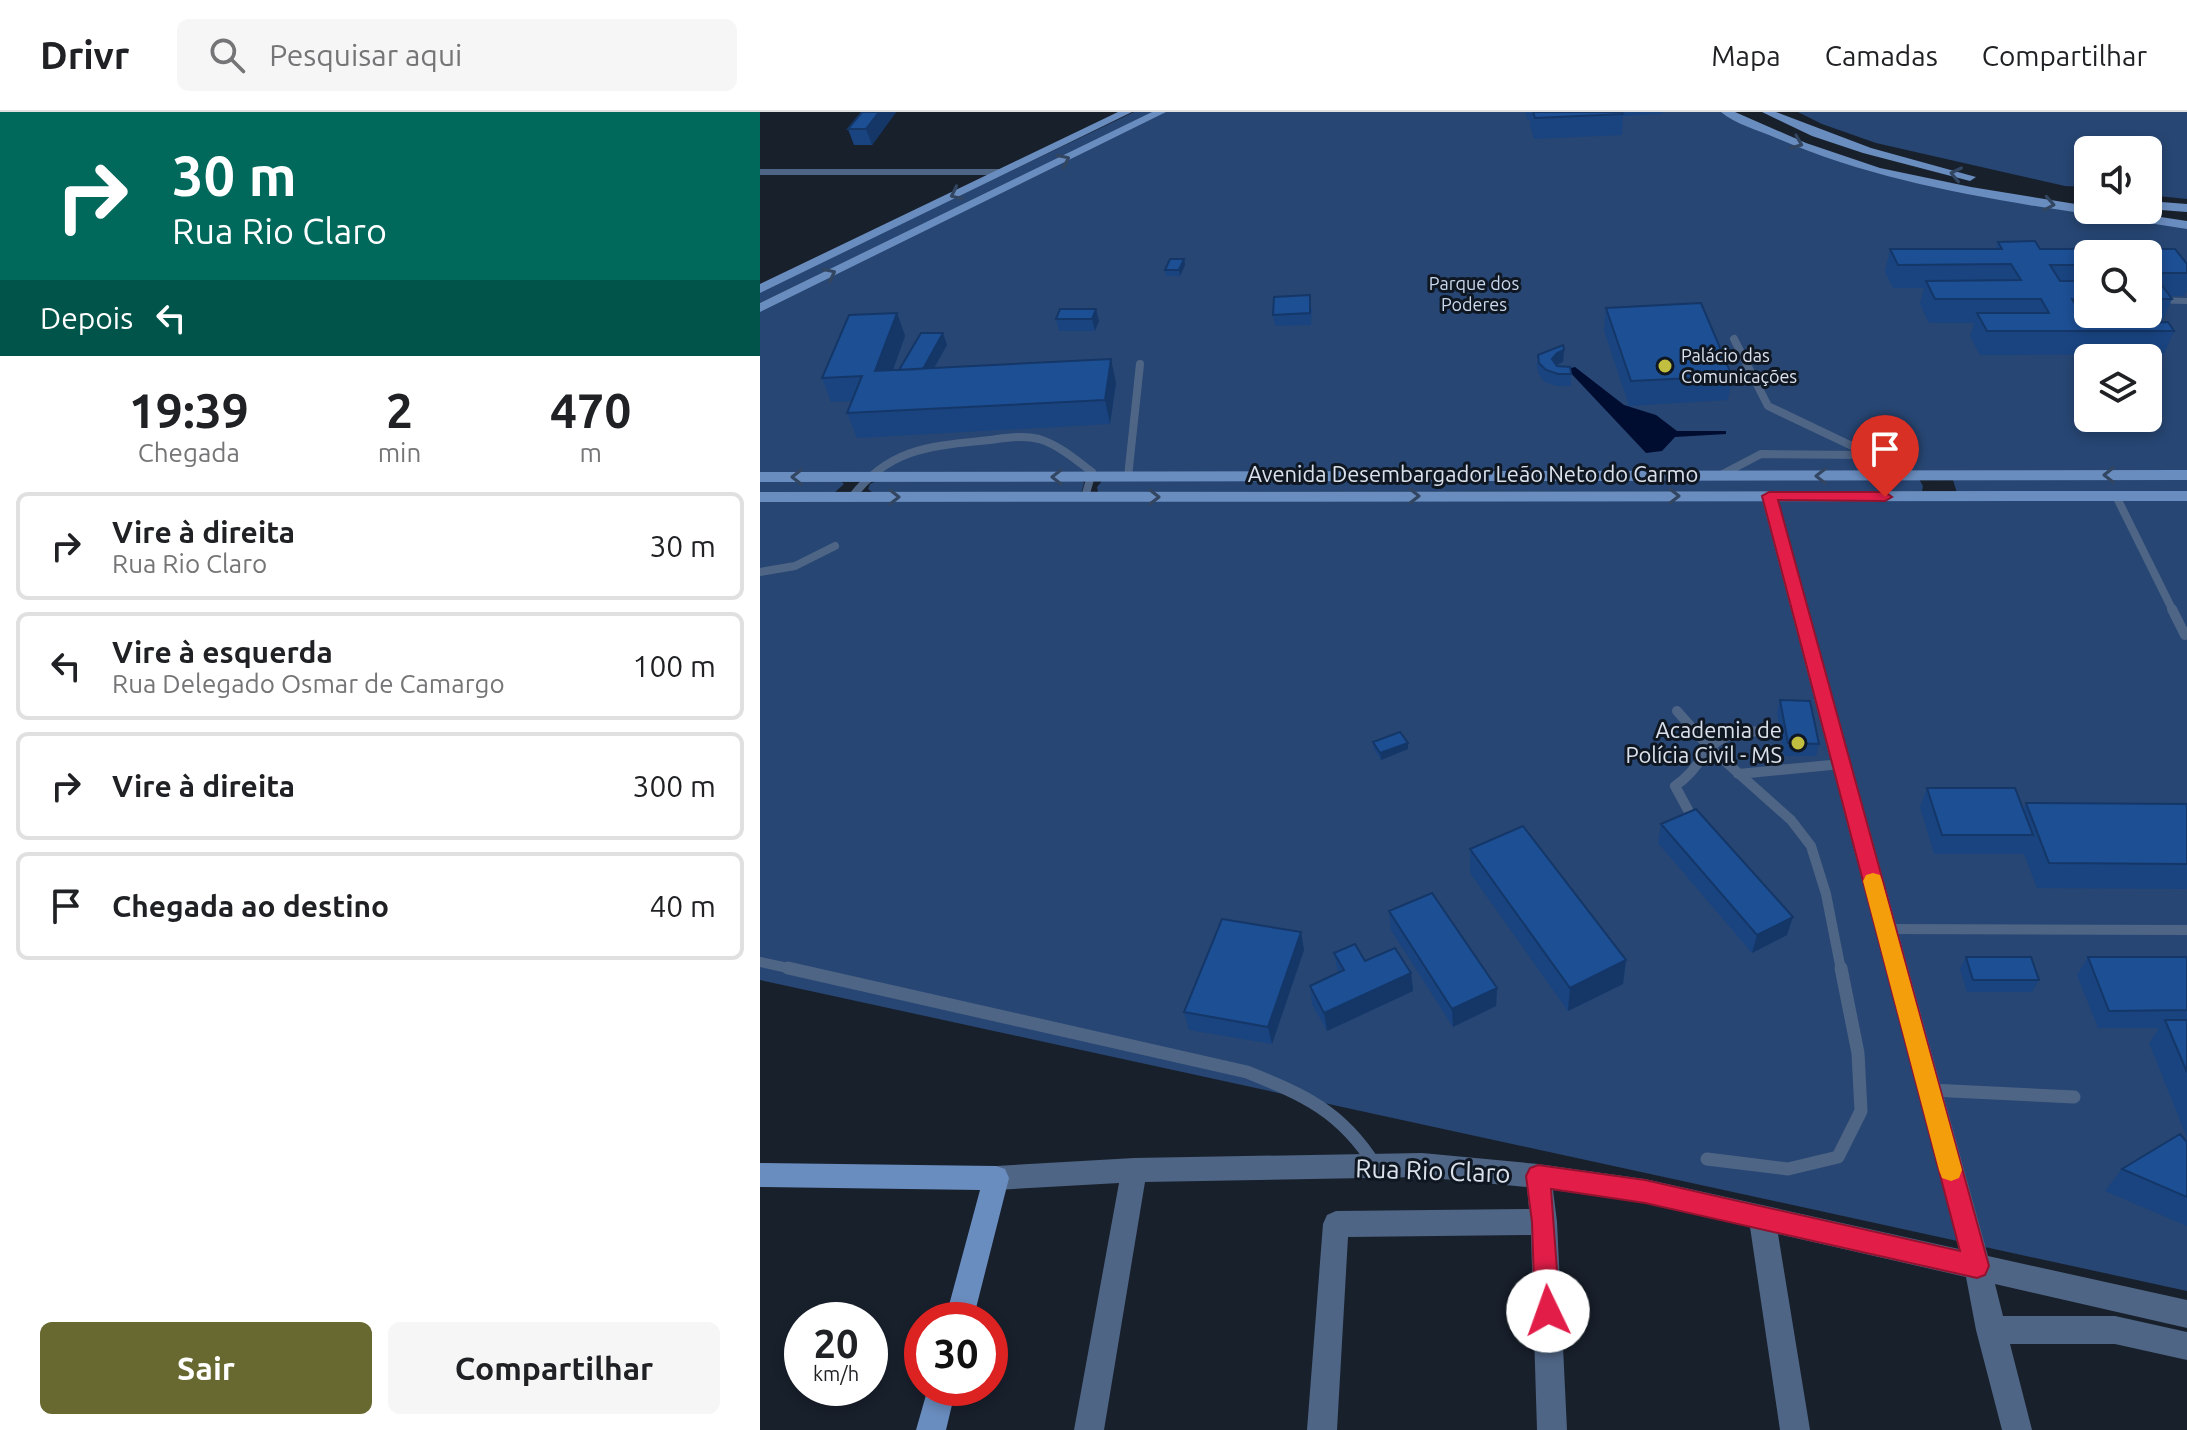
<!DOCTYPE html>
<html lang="pt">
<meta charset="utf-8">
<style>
:root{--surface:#fff;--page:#f6f6f6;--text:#202124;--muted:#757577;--line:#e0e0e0;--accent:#686831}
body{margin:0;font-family:Ubuntu,sans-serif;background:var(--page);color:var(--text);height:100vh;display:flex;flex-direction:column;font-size:30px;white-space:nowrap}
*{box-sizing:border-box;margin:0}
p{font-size:26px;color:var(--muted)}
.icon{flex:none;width:44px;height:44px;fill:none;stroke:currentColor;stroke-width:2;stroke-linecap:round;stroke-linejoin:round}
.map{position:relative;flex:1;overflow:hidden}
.sheet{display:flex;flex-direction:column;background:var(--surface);width:760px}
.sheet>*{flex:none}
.banner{background:#00695c;color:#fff;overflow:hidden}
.buttons{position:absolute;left:1314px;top:24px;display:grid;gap:16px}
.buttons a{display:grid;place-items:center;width:88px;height:88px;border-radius:12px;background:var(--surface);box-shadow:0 4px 12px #0003;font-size:40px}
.speed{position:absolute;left:24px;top:1190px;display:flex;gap:16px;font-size:40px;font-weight:700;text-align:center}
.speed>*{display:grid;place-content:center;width:104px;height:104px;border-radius:50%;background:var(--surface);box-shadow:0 4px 12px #0003;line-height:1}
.speed small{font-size:20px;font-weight:400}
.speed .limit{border:12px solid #d22;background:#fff;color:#111}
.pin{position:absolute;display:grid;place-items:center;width:68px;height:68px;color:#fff;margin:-82px -34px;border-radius:50% 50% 50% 0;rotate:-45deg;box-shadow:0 0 8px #0007}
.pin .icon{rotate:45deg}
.me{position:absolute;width:88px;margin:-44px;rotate:357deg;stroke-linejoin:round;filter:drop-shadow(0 0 6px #0008)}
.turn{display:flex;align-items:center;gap:28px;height:168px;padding:0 40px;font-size:36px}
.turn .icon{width:104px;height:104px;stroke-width:2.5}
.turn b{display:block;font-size:56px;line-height:68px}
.then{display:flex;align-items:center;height:76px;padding:0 40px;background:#0003;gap:16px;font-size:30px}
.eta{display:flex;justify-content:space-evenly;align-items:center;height:136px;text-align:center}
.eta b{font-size:48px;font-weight:600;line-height:56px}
.button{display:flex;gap:16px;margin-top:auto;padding:16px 40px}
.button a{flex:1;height:92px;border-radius:12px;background:var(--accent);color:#fff;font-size:32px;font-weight:600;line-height:92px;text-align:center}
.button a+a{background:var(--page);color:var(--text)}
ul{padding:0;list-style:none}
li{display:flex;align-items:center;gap:24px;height:108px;margin:0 16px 12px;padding:0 24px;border:4px solid var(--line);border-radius:12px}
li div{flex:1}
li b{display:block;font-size:30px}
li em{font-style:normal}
header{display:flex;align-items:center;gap:48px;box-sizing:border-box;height:112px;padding:0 40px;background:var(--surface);border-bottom:2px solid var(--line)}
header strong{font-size:38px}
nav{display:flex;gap:44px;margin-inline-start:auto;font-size:28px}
.search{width:560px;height:72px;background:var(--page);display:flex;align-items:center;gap:20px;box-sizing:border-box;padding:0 28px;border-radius:12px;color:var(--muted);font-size:30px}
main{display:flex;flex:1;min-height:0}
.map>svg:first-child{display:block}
</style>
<header>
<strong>Drivr</strong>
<div class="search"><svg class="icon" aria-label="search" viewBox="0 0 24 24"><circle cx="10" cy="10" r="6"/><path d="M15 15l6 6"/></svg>Pesquisar aqui</div>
<nav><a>Mapa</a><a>Camadas</a><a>Compartilhar</a></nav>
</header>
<main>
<section class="sheet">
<div class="banner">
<div class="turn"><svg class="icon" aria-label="right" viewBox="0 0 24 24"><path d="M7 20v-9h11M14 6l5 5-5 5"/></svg><div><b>30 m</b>Rua Rio Claro</div></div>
<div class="then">Depois<svg class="icon" aria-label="left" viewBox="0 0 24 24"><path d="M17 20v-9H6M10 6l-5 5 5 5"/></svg></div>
</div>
<div class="eta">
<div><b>19:39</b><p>Chegada</p></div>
<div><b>2</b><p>min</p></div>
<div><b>470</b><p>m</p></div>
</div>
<ul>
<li><svg class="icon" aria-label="right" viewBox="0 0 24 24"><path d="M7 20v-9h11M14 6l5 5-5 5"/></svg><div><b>Vire à direita</b><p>Rua Rio Claro</p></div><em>30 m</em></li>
<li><svg class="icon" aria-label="left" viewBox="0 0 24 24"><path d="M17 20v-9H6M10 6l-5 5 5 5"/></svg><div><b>Vire à esquerda</b><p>Rua Delegado Osmar de Camargo</p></div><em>100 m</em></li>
<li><svg class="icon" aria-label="right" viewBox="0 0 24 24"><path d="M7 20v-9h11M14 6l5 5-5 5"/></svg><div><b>Vire à direita</b></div><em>300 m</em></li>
<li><svg class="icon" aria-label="arrive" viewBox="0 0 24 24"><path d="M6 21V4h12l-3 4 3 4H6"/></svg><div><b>Chegada ao destino</b></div><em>40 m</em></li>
</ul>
<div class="button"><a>Sair</a><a>Compartilhar</a></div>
</section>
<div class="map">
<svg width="1427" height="1318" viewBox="0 0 1427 1318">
<rect width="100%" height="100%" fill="#18202c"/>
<path fill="#274673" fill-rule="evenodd" d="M374,0H395L0,191V179Z
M401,0H966L1042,33L1166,70L1427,113V363L0,365V196ZM1328,142H1388V202H1328ZM1328,246H1388V306H1328Z
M1038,0H1427V87L1388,83V38H1328V75L1305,74L1116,31L1062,12Z
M321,367L324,371L322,379L317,382L112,380L108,377L110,372L119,368Z
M1159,367L1163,374L1162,379L338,380L337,375L342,369Z
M1193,368H1427V381H1197Z
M81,369L84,372L74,381H0V370Z
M1427,384V1179L0,868V385Z"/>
<path fill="#000d30" d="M815,255L864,293L896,303L917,319H966V322L915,325L902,339L886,341L807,257Z"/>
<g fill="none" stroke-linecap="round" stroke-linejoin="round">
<path stroke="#4f6585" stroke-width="6" d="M1388,188L1427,189"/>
<path stroke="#4f6585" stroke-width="8" d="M974,227L1008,294L1153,363
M959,364L1001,342L1105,343
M368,365L380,252
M1356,384L1413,499
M92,385C130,335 172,334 230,328C246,326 263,323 279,327C299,333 316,348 332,360L325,385
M0,460L35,454L75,434"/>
<path stroke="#4f6585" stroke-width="10" d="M1412,497L1425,523
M917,599L949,635L1031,708L1051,734L1066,782L1081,858
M978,662L1081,652
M928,698L915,674C931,663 937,652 949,637C965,617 997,620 1020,618
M1126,817L1427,818
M0,850L37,858"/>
<path stroke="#4f6585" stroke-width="13" d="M28,856L487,960C544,983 581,999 615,1053
M1171,978L1314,985
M947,1047L1028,1057L1078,1045L1101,999L1098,941L1081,856"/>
<path fill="#4f6585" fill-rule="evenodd" d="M0,57H241L247,60L241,63H0Z
M1009,379L1017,384L1228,1144L1427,1188V1216L1235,1172L1243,1204H1355L1427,1220V1248L1355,1232H1250L1272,1318H1242L1216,1218L1206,1165L1018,1122L1050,1318H1020L990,1115L885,1091L793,1078L797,1110L807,1318H777L771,1123L588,1125L577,1318H547L563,1112L567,1103L576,1099L769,1097L767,1075L662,1065L385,1070L344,1318H314L359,1071L236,1078L227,1075L223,1066L227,1057L236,1054L374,1046L662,1041L778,1052L885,1067L1199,1137L1001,384Z"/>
<path fill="#6a8dbf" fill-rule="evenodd" d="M358,0H372L0,181V172Z
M392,0H406L0,200V191Z
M961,0H975L1046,31L1120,56L1211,75L1328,94V98H1355L1427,109V117C1289,95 1145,82 1016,26C998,18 975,12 961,0Z
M1002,0H1016L1111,36L1216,65L1210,69L1103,41L1052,24Z
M1388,89L1427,92V100L1388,97Z
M1427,358V368L0,370V360Z
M1427,379V389L0,390V380Z
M0,1051L236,1054L245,1057L249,1066L213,1208H185L220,1078L0,1075Z
M168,1276H196L186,1318H156Z"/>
</g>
<path fill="#194480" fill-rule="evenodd" d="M102,0H136L112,33H94L88,17Z
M765,0H903V2L863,4L862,23L774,27L770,14V8H768Z
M1275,129L1280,137H1415L1427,152V178L1424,184H1410L1412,187L1402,210H1349H1408L1414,219L1404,242L1220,243L1210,224L1214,211H1169L1160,192L1164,176H1133L1125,160L1130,137H1236L1238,130ZM1328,142H1388V202H1328Z
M424,147L425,153L420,164H406L405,158Z
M552,195L551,213L515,214L513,203Z
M846,196L972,264L968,288L869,294L844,219Z
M336,197L339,209L335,219H299L296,207Z
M137,201L145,224L133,258H139L183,221L187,233L174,256L356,271L350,312L97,326L87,301L92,289L71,290L62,266Z
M804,238L803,250L796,253L811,262V274H797L785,270L779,263L777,255L778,243Z
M1020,588L1059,632L1056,644H1024L1017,601Z
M613,630L648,631V637L621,648L614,637Z
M1167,676L1263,698L1266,691L1427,692V777L1277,776L1264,742H1174L1160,695Z
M901,712L1033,805L1027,823L992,841L898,731Z
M710,737L866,848L863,872L808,899L710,761Z
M629,799L737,876L736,894L693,915L631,818Z
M541,820L544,838L512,932L429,918L424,900Z
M574,841L651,861L653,879L567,919L552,892L550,874L578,861Z
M1206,845L1279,868L1272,880H1207L1200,857Z
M1328,845H1427V1026L1389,931L1399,916H1338L1317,863Z
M1427,1030V1114L1345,1079L1362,1057Z"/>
<path fill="#143768" d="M119,0H136L112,33L106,17Z
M424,147L425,153L420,164L419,158Z
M336,197L339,209L335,219L332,207Z
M137,201L145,224L124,283L115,259Z
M183,221L187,233L162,277L158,265Z
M804,238L803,250L796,253L792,247L797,241Z
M351,247L356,271L350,312L345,288Z
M648,631V637L621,648L620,641Z
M1033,805L1027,823L992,841L997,823Z
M541,820L544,838L512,932L508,915Z
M866,848L863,872L808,899L810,876Z
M651,861L653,879L567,919L564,901Z
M737,876L736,894L693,915L692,897Z"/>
<path fill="#1d4f95" stroke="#143768" stroke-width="2" d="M102,0H119L106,17H88Z
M773,0H862L863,2L775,6Z
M1275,129L1280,137H1415L1427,152V161H1388V142H1328V153H1290L1300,169H1328V187H1312L1320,201L1343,202L1349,211L1408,210L1414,219H1227L1217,201H1289L1281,187H1175L1166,169L1261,168L1251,152L1138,153L1130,137H1242L1238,130Z
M410,147H424L419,158H405Z
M1388,168H1398L1412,187H1388Z
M550,183V201L513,203L514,185Z
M941,191L972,264L871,269L846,196Z
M300,197H336L332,207H296Z
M137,201L115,259L351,247L345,288L87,301L102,264L62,266L89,203Z
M161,221H183L163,257L139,258Z
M803,233L804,238L797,241L792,247L797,254L810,255L811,262H798L786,258L779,251L778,243Z
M1020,588L1050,589L1059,632L1028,631Z
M640,620L648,631L620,641L613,630Z
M1167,676H1255L1273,723H1182Z
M1266,691L1427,692V752L1289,751Z
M936,697L1033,805L997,823L901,712Z
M763,714L866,848L810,876L710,737Z
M672,781L737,876L692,897L629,799Z
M462,807L541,820L508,915L424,900Z
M595,832L605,849L635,836L651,861L564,901L550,874L584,858L574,841Z
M1206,845H1271L1279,868H1213Z
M1328,845H1427V898L1349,899Z
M1405,908H1427V960Z
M1420,1022L1427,1030V1085L1362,1057Z"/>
<defs><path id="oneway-chevron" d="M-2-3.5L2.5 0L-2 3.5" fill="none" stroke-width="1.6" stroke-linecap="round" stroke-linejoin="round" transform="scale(2)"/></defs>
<g stroke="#334661">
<use href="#oneway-chevron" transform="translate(1037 31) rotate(22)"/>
<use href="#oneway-chevron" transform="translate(304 48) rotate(-26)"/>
<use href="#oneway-chevron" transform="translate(1196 62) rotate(-168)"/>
<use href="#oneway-chevron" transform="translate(196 82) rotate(154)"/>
<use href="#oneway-chevron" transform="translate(1289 92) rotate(10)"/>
<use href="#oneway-chevron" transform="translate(70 162) rotate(-26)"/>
<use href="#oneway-chevron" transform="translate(1349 363) rotate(180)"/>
<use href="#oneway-chevron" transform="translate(1061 364) rotate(180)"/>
<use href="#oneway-chevron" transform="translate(37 365) rotate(180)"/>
<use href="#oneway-chevron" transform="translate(297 365) rotate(-180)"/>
<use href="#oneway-chevron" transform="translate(654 384)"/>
<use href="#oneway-chevron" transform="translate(914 384)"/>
<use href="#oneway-chevron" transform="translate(134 385)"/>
<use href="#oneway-chevron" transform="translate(394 385)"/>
</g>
<path fill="#e11d48" stroke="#92132f" stroke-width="2" d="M1009,380H1125L1132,385L1125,389L1018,388L1229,1154L1225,1163L1217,1166L885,1091L791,1077L800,1199L796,1208L788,1212L779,1208L775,1199L772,1110L766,1064L770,1056L778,1053L885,1068L1200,1139L1002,384Z"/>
<path fill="#f59e0b" d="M1113,761L1120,763L1122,769L1202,1058L1199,1066L1191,1069L1182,1066L1179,1058L1103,769L1106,763Z"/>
<g fill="#c1be40" stroke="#0f1723" stroke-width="3">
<circle cx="905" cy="254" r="8"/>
<circle cx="1038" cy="631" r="8"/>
</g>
<g text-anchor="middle" stroke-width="6" stroke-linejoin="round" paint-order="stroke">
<g font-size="18" fill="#cad8ec" stroke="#0f1723">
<text x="714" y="178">Parque dos<tspan x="714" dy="21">Poderes</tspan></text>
</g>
<g font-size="18" fill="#dce2eb" stroke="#0f1723" text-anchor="start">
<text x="921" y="250">Palácio das<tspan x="921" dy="21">Comunicações</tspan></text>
</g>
<g font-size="22" fill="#dce2eb" stroke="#0f1723">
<text x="713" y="370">Avenida Desembargador Leão Neto do Carmo</text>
</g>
<g font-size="22" fill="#dce2eb" stroke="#0f1723" text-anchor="end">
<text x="1022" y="626">Academia de<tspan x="1022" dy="25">Polícia Civil - MS</tspan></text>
</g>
<g font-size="26" fill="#dce2eb" stroke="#0f1723">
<text transform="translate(673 1059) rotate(2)" y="9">Rua Rio Claro</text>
</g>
</g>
</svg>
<div class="buttons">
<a><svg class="icon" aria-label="sound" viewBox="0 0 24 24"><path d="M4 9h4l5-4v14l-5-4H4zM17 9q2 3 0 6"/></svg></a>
<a><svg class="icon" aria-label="search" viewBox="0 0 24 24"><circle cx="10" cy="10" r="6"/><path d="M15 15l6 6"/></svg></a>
<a><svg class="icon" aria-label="layers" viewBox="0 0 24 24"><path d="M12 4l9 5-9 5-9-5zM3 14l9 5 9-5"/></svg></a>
</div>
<div class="speed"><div>20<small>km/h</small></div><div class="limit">30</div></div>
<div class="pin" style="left:1125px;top:385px;background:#d93025"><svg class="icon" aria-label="arrive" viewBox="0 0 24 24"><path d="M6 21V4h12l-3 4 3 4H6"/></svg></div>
<svg class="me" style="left:788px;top:1199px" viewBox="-20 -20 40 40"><circle r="19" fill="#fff"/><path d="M0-13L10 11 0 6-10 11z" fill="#e11d48"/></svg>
</div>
</main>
